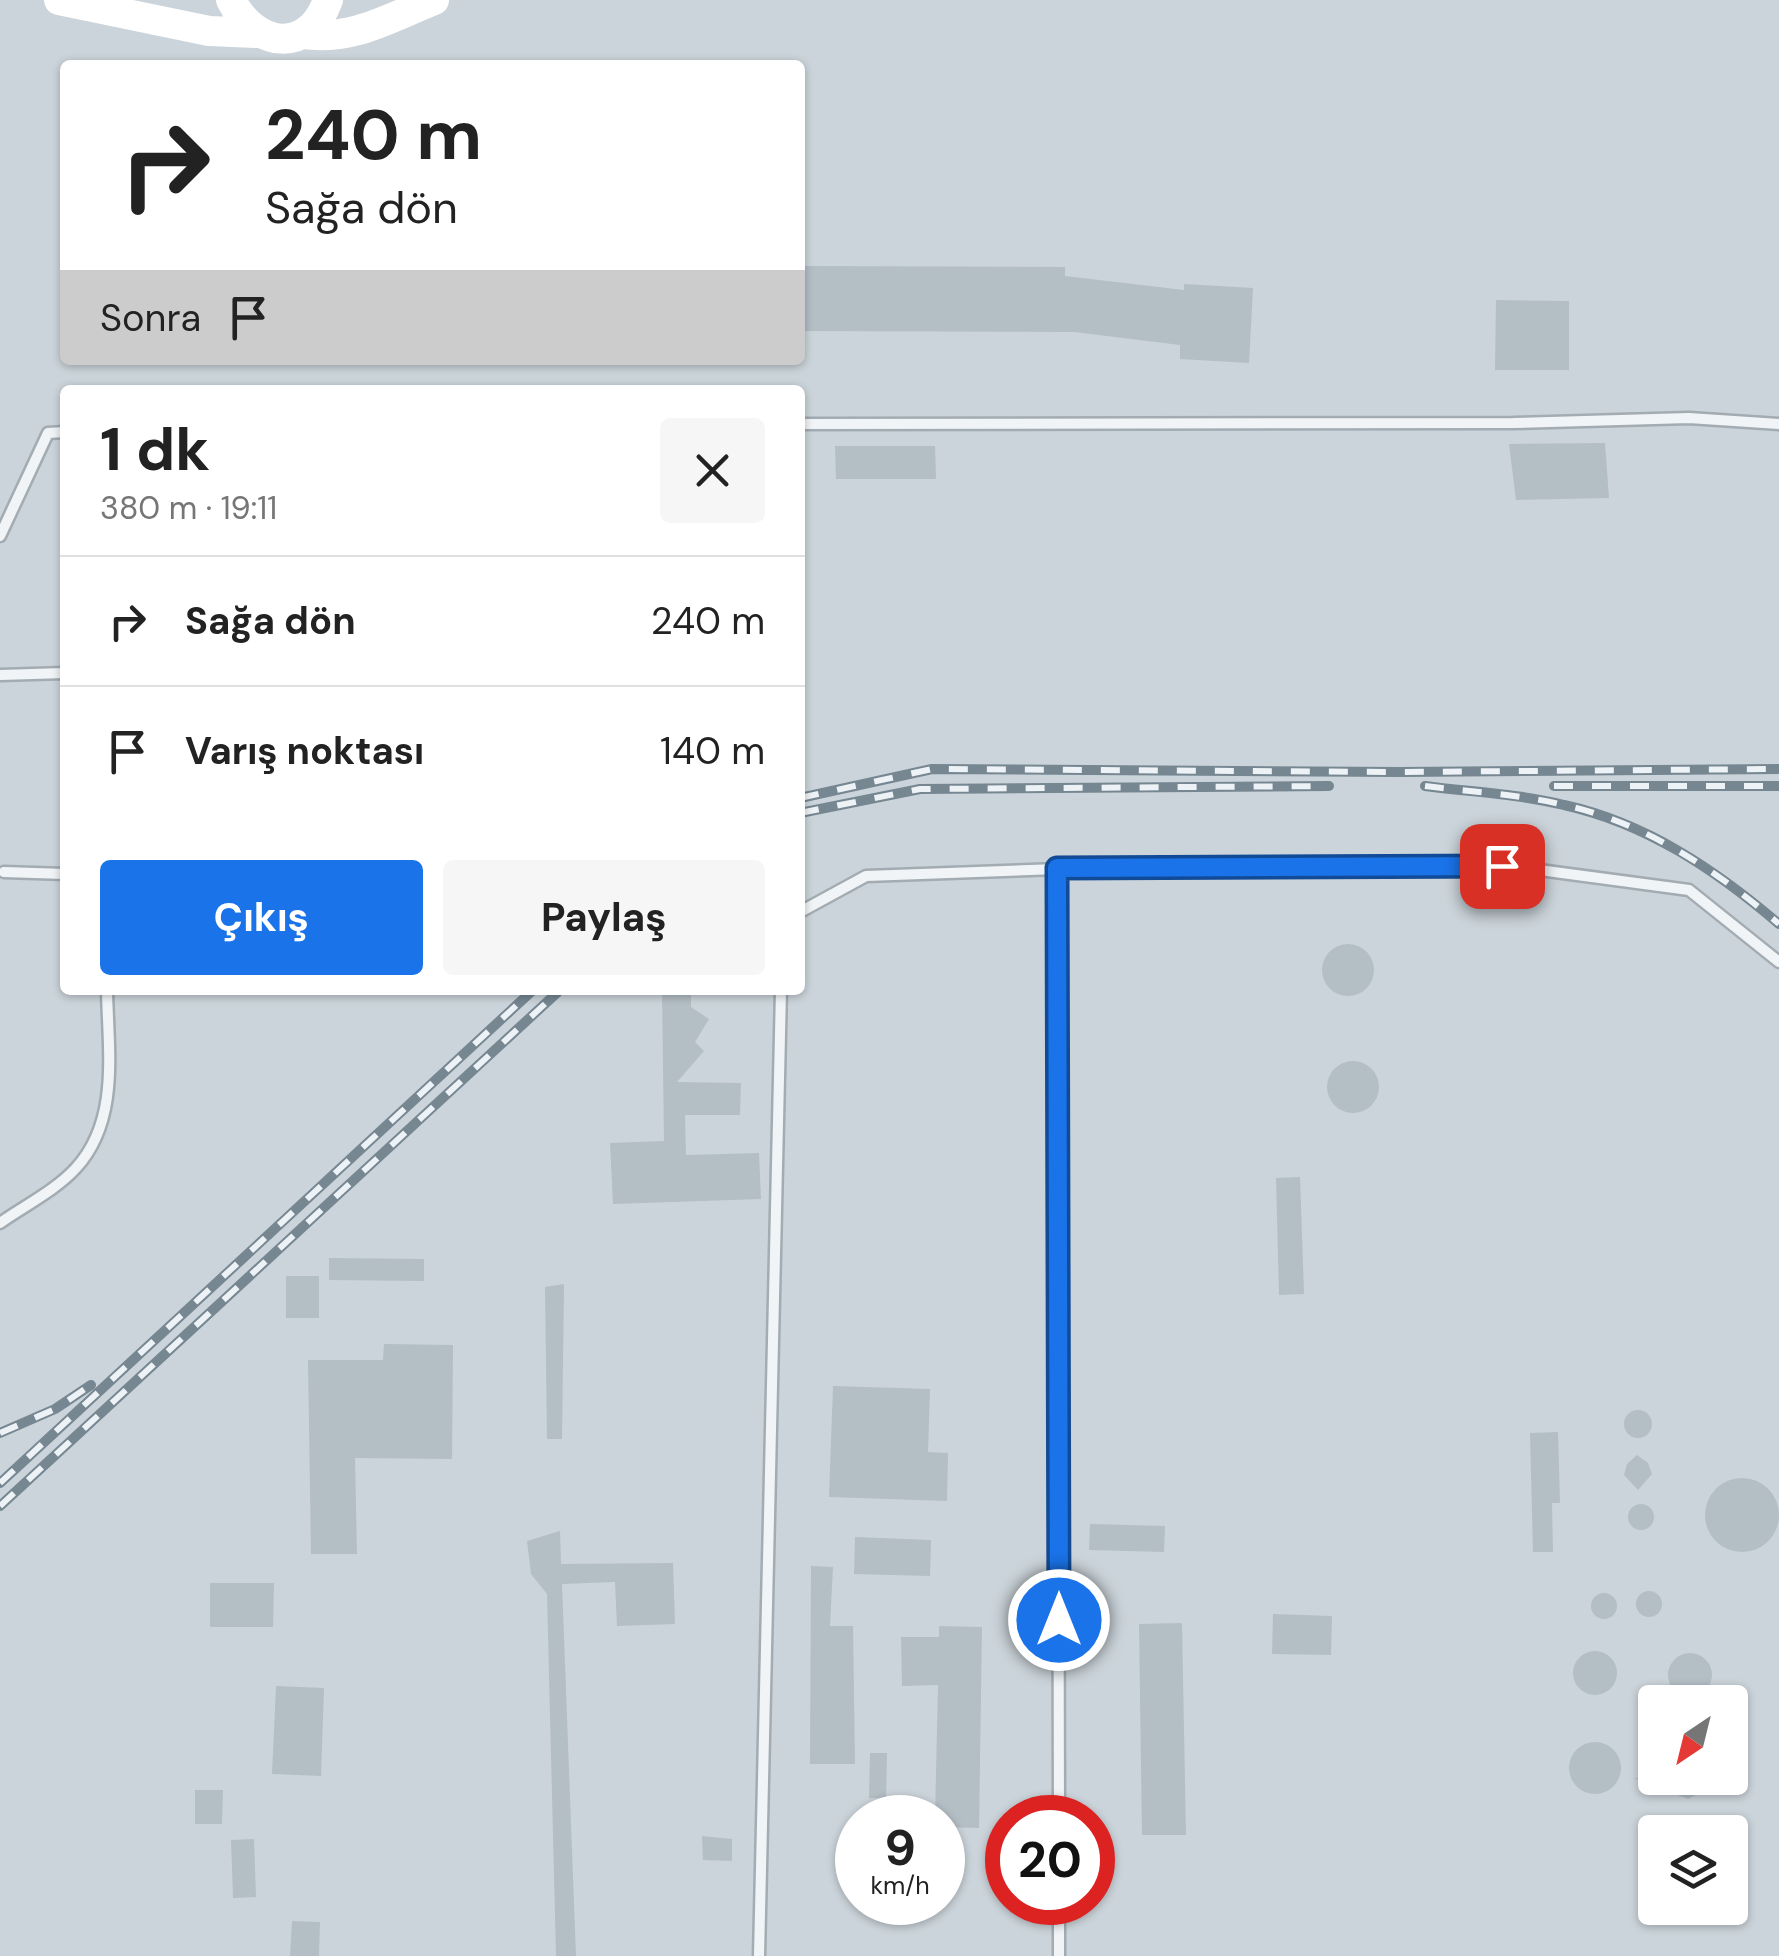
<!DOCTYPE html>
<html lang="tr">
<meta charset="utf-8">
<style>
:root{--surface:#fff;--page:#f6f6f6;--text:#222;--muted:#767676;--line:#e0e0e0;--accent:#1a73e8}
body{margin:0;font-family:"DM Sans",sans-serif;background:var(--page);color:var(--text);height:100vh;display:flex;flex-direction:column;font-size:38px;white-space:nowrap}
*{box-sizing:border-box;margin:0}
p{font-size:32px;color:var(--muted)}
.icon{flex:none;width:55px;height:55px;fill:none;stroke:currentColor;stroke-width:2;stroke-linecap:round;stroke-linejoin:round}
.map{position:relative;flex:1;overflow:hidden}
.details{position:absolute;left:60px;top:385px;width:745px;height:610px;display:flex;flex-direction:column;background:var(--surface);border-radius:10px;box-shadow:0 2px 8px #0004}
.details>*{flex:none}
.top-card{position:absolute;left:60px;top:60px;width:745px;height:305px;border-radius:10px;box-shadow:0 2px 8px #0004;background:#fff;color:var(--text);overflow:hidden}
.needle{width:65px;rotate:215deg}
.fabs{position:absolute;left:1638px;top:1685px;display:grid;gap:20px}
.fabs a{display:grid;place-items:center;width:110px;height:110px;border-radius:10px;background:var(--surface);box-shadow:0 2px 8px #0004;font-size:50px}
.speed{position:absolute;left:835px;top:1795px;display:flex;gap:20px;font-size:50px;font-weight:700;text-align:center}
.speed>*{display:grid;place-content:center;width:130px;height:130px;border-radius:50%;background:var(--surface);box-shadow:0 2px 8px #0004;line-height:1}
.speed small{font-size:25px;font-weight:400}
.speed .limit{border:15px solid #d22;background:#fff;color:#111}
.pin{position:absolute;display:grid;place-items:center;width:85px;height:85px;color:#fff;margin:-42px;border-radius:20px;box-shadow:0 5px 15px #0006}
.me{position:absolute;width:110px;margin:-55px;rotate:0deg;stroke-linejoin:round;filter:drop-shadow(0 0 8px #0008)}
.turn{display:flex;align-items:center;gap:35px;height:210px;padding:0 40px;font-size:45px}
.turn .icon{width:130px;height:130px;stroke-width:2.5}
.turn b{display:block;font-size:70px;line-height:85px}
.then{display:flex;align-items:center;height:95px;padding:0 40px;background:#0003;gap:20px;font-size:38px}
.round{display:grid;place-items:center;flex:none;width:105px;height:105px;border-radius:10px;background:var(--page)}
.overview{display:flex;align-items:center;justify-content:space-between;height:170px;padding:0 40px}
h1{font-size:60px;font-weight:700;line-height:75px}
.button{display:flex;gap:20px;margin-top:auto;padding:20px 40px}
.button a{flex:1;height:115px;border-radius:10px;background:var(--accent);color:#fff;font-size:40px;font-weight:700;line-height:115px;text-align:center}
.button a+a{background:var(--page);color:var(--text)}
ul{padding:0;list-style:none}
li{display:flex;align-items:center;gap:30px;height:130px;padding:0 40px;border-top:2px solid var(--line)}
li div{flex:1}
li b{display:block;font-size:38px}
li em{font-style:normal}
.map>svg:first-child{display:block}
</style>
<div class="map">
<svg width="1779" height="1956" viewBox="0 0 1779 1956">
<rect width="100%" height="100%" fill="#dde4e8"/>
<path fill="#cbd4da" fill-rule="evenodd" d="M0,0H1779V1956H0ZM65,65H800V360H65ZM65,390H800V990H65ZM1655,1702H1730V1778H1655ZM858,1818H942V1902H858ZM1008,1818H1092V1902H1008ZM1655,1832H1730V1908H1655Z"/>
<path fill="#b4bec5" d="M800,266L1065,267V276L1184,290V284L1253,288L1249,363L1180,359V345L1074,332L800,331Z
M1496,300L1569,301V370H1495Z
M1605,443L1609,498L1516,500L1509,444Z
M835,446H935L936,479H836Z
M1322 970a26 26 0 1 1 52 0a26 26 0 1 1-52 0Z
M662,990H691V1007L709,1019L695,1042L704,1051L677,1082L741,1083L740,1115H685L686,1155L759,1153L761,1199L613,1204L610,1143L664,1141Z
M1327 1087a26 26 0 1 1 52 0a26 26 0 1 1-52 0Z
M1300,1177L1304,1294L1279,1295L1276,1178Z
M329,1258L424,1259V1281L329,1280Z
M286,1276H319V1318H286Z
M564,1284L562,1439H547L545,1287Z
M384,1344L453,1345L452,1459L355,1458L357,1554H311L308,1360H383Z
M833,1386L930,1389L928,1452L948,1453L947,1501L829,1497Z
M1624 1424a14 14 0 1 1 28 0a14 14 0 1 1-28 0Z
M1558,1432L1560,1503H1552L1553,1552H1533L1530,1433Z
M1637,1455L1648,1463L1652,1474L1638,1490L1624,1475L1627,1464Z
M1705 1515a37 37 0 1 1 74 0a37 37 0 1 1-74 0Z
M1628 1517a13 13 0 1 1 26 0a13 13 0 1 1-26 0Z
M1090,1524L1165,1526L1164,1552L1089,1550Z
M560,1531L561,1564L673,1563L675,1624L617,1626L615,1582L562,1584L576,1956H556L547,1594L531,1574L527,1541Z
M855,1537L931,1540L930,1576L854,1574Z
M811,1566L833,1567L830,1626H853L855,1764H810Z
M210,1583H274L273,1627H210Z
M1636 1604a13 13 0 1 1 26 0a13 13 0 1 1-26 0Z
M1591 1606a13 13 0 1 1 26 0a13 13 0 1 1-26 0Z
M1273,1614L1332,1616L1331,1655L1272,1654Z
M1182,1623L1186,1835H1142L1139,1624Z
M939,1626L982,1627L979,1828L942,1827V1818H935L938,1685L902,1686L901,1637H939Z
M1573 1673a22 22 0 1 1 44 0a22 22 0 1 1-44 0Z
M1668 1675a22 22 0 1 1 44 0a22 22 0 1 1-44 0Z
M276,1686L324,1688L321,1776L272,1774Z
M1569 1768a26 26 0 1 1 52 0a26 26 0 1 1-52 0Z
M870,1753H887L886,1798H869Z
M1634,1778H1729L1688,1799Z
M195,1790H223L222,1824H195Z
M702,1836L732,1839V1861L703,1860Z
M254,1839L256,1897L233,1898L231,1840Z
M292,1921L320,1922L319,1956H290Z"/>
<g fill="none" stroke-linecap="round" stroke-linejoin="round">
<defs>
<path id="lane" d="M800,424L1513,423L1689,418L1779,424
M0,536L48,433L65,432
M0,675L65,673
M1057,869L1059,1818
M4,872L65,874
M800,912L866,876L1057,869L1502,865L1689,890L1779,962
M0,1223C24,1206 56,1190 76,1168C120,1120 108,1051 107,990
M1059,1902V1956
M759,1956L781,990"/>
</defs>
<use href="#lane" stroke="#a2acb2" stroke-width="15"/>
<use href="#lane" stroke="#f0f4f6" stroke-width="10"/>
<path stroke="#fff" stroke-width="30" d="M59,0L209,31L256,33
M231,0C255,47 308,56 328,0
M302,34C353,41 389,18 434,0"/>
<defs>
<path id="rail" d="M1425,786C1471,792 1519,794 1564,805C1646,823 1716,870 1779,924
M1554,786H1779
M800,798L932,769L1400,772L1779,769
M800,813L920,789L1329,786
M0,1433L55,1409L91,1385
M0,1483L533,990
M0,1506L560,990"/>
</defs>
<use href="#rail" stroke="#768792" stroke-width="10"/>
<use href="#rail" stroke="#edf2f6" stroke-width="6" stroke-dasharray="19" stroke-linecap="butt"/>
</g>
<g fill="none" stroke-linecap="round" stroke-linejoin="round">
<defs>
<path id="route" d="M1059,1620L1057,868L1502,866"/>
</defs>
<use href="#route" stroke="#114b97" stroke-width="25"/>
<use href="#route" stroke="#1a73e8" stroke-width="18"/>
</g>
</svg>
<div class="fabs">
<a><svg class="needle" viewBox="-14 -14 28 28"><path d="M0-13l5 13h-10z" fill="#e53935"/><path d="M0 13l5-13h-10z" fill="#767676"/></svg></a>
<a><svg class="icon" aria-label="layers" viewBox="0 0 24 24"><path d="M12 4l9 5-9 5-9-5zM3 14l9 5 9-5"/></svg></a>
</div>
<div class="speed"><div>9<small>km/h</small></div><div class="limit">20</div></div>
<div class="pin" style="left:1502px;top:866px;background:#d93025"><svg class="icon" aria-label="arrive" viewBox="0 0 24 24"><path d="M6 21V4h12l-3 4 3 4H6"/></svg></div>
<svg class="me" style="left:1059px;top:1620px" viewBox="-20 -20 40 40"><circle r="17" fill="#1a73e8" stroke="#fff" stroke-width="3"/><path d="M0-11L8 9 0 5-8 9z" fill="#fff"/></svg>
<div class="top-card">
<div class="turn"><svg class="icon" aria-label="right" viewBox="0 0 24 24"><path d="M7 20v-9h11M14 6l5 5-5 5"/></svg><div><b>240 m</b>Sağa dön</div></div>
<div class="then">Sonra<svg class="icon" aria-label="arrive" viewBox="0 0 24 24"><path d="M6 21V4h12l-3 4 3 4H6"/></svg></div>
</div>
<section class="details">
<div class="overview"><div><h1>1 dk</h1><p>380 m · 19:11</p></div><a class="round"><svg class="icon" aria-label="close" viewBox="0 0 24 24"><path d="M6 6l12 12M18 6L6 18"/></svg></a></div>
<ul>
<li><svg class="icon" aria-label="right" viewBox="0 0 24 24"><path d="M7 20v-9h11M14 6l5 5-5 5"/></svg><div><b>Sağa dön</b></div><em>240 m</em></li>
<li><svg class="icon" aria-label="arrive" viewBox="0 0 24 24"><path d="M6 21V4h12l-3 4 3 4H6"/></svg><div><b>Varış noktası</b></div><em>140 m</em></li>
</ul>
<div class="button"><a>Çıkış</a><a>Paylaş</a></div>
</section>
</div>
